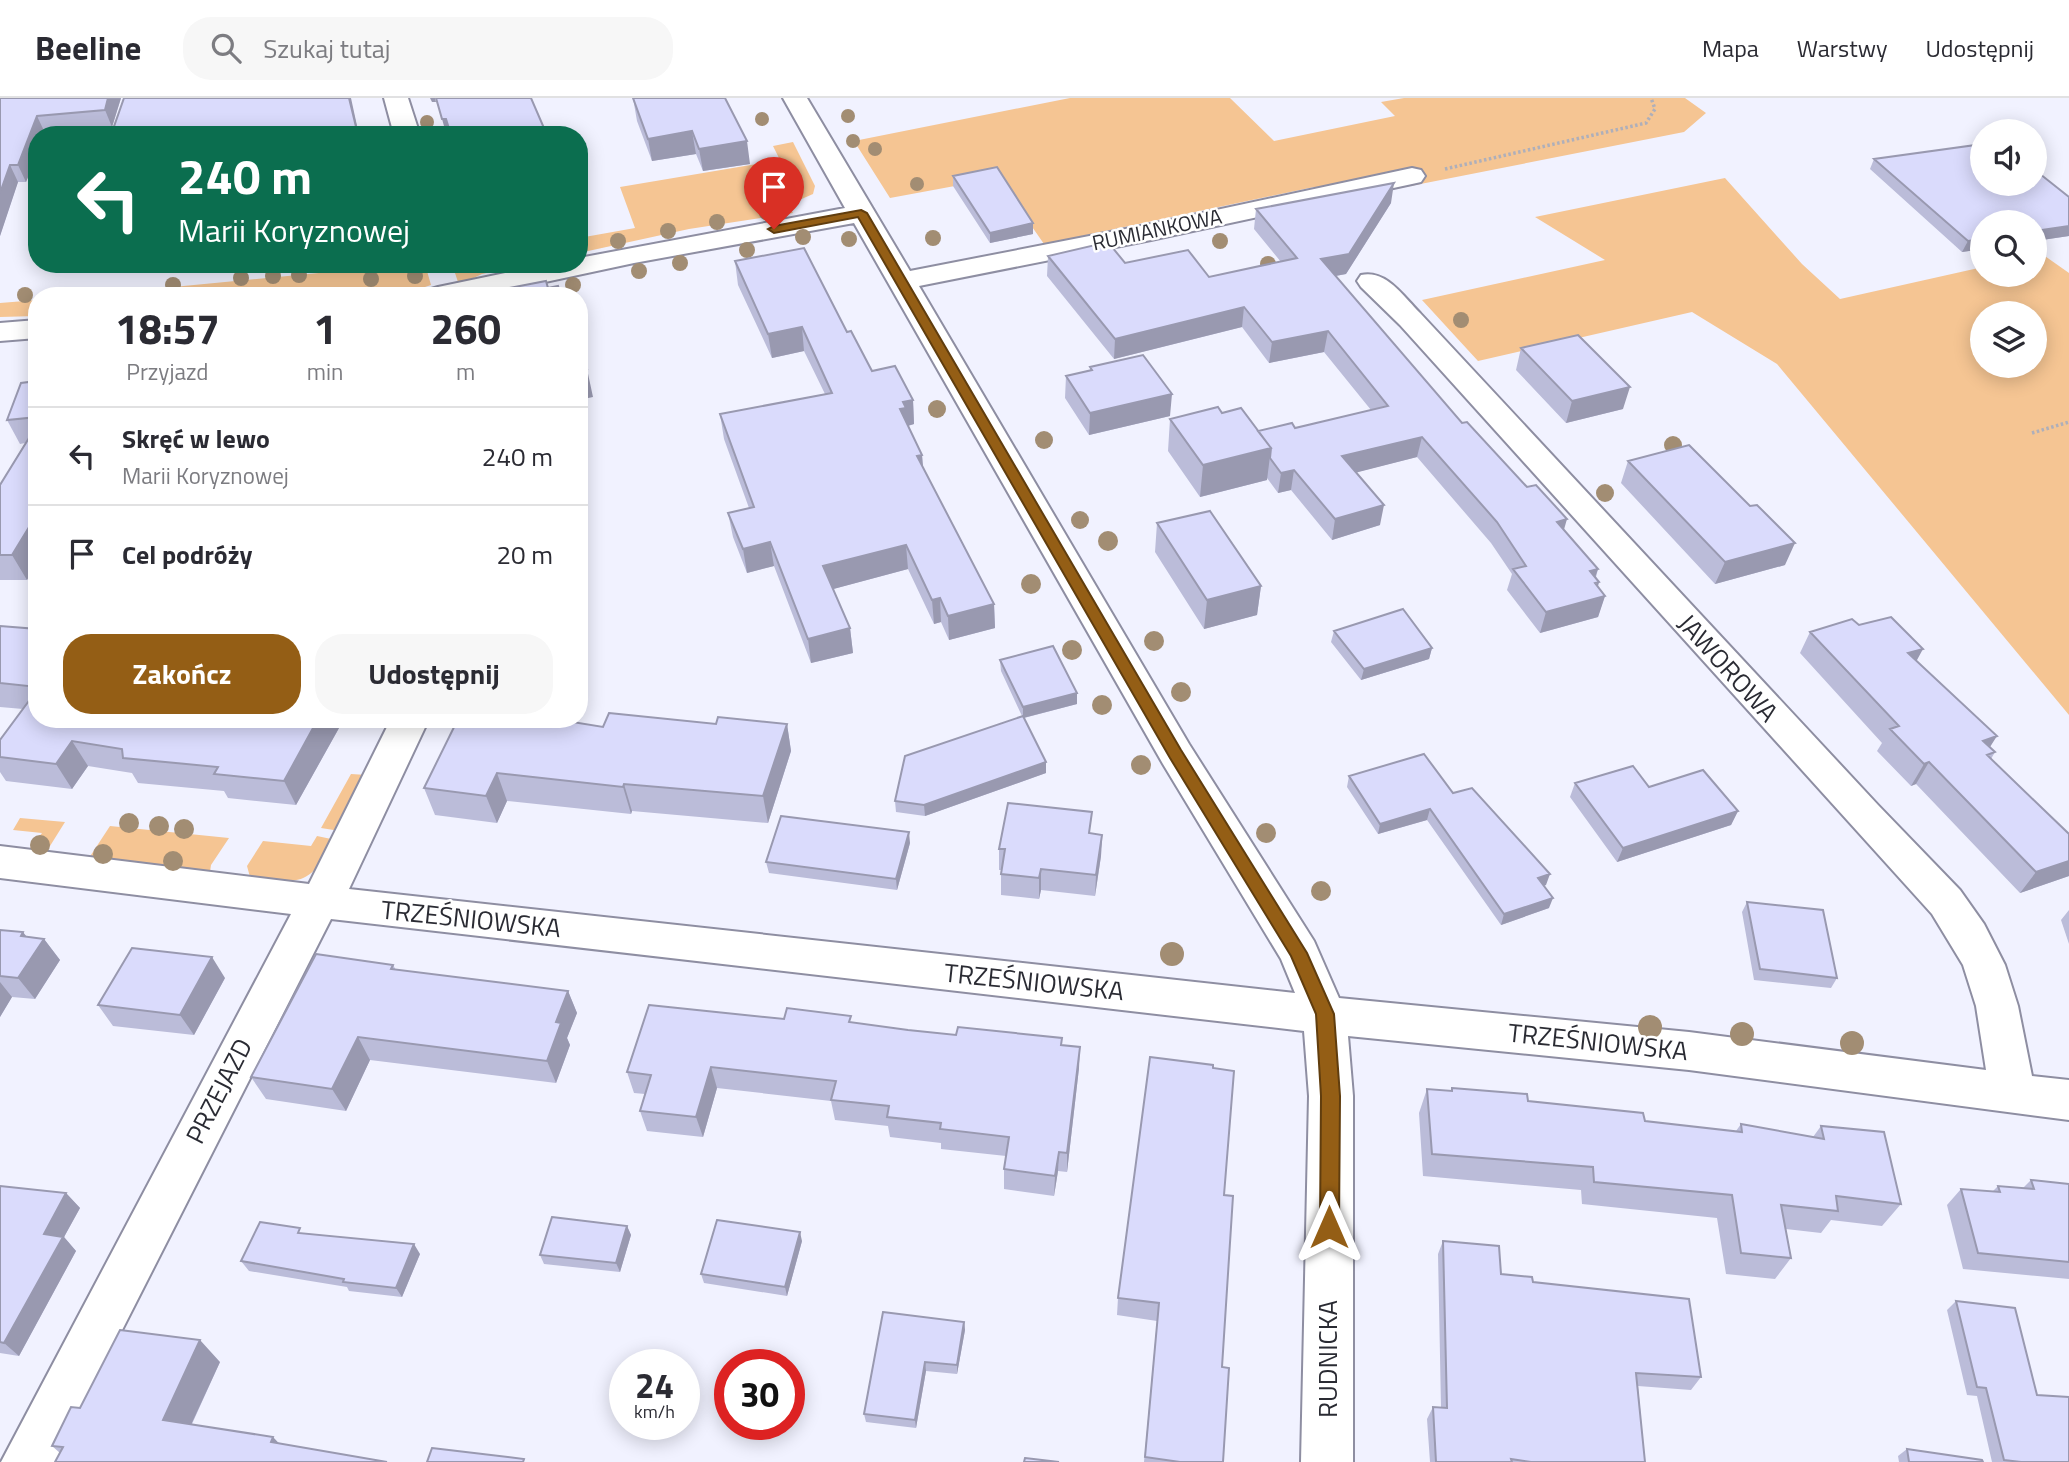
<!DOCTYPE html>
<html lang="pl">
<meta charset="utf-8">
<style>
:root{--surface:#fff;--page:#f7f7f7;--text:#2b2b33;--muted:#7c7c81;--line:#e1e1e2;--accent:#945e15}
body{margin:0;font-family:"Titillium Web",sans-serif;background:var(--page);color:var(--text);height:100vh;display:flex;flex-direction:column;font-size:26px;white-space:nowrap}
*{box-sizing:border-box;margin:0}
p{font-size:23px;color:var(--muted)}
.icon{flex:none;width:38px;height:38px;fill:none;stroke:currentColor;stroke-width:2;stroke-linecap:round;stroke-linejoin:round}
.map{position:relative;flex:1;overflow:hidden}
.drawer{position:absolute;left:28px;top:189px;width:560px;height:441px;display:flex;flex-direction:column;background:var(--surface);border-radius:28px;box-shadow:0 4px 18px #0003}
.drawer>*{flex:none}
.guide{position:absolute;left:28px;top:28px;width:560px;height:147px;border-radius:28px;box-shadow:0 4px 18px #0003;background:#0b6e4f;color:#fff;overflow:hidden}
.tools{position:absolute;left:1970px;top:21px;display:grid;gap:14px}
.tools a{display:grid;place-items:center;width:77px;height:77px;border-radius:50%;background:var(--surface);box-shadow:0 4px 18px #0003;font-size:35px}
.speed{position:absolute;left:609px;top:1251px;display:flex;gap:14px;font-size:35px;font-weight:700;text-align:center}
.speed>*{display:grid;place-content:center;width:91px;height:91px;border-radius:50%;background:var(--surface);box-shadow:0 4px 18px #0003;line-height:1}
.speed small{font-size:18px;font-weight:400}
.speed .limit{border:10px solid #d22;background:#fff;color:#111}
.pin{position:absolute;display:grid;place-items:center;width:60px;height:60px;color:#fff;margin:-72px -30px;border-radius:50% 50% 50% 0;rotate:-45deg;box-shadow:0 0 7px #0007}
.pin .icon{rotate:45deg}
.me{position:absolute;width:77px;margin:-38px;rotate:0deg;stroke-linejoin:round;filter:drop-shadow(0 0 5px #0008)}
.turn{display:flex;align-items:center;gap:24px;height:147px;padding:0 35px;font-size:32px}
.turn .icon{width:91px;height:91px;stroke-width:2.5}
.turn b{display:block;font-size:49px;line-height:60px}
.eta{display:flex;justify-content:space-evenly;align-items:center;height:119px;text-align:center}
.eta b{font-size:42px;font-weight:700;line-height:49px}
.cta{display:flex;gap:14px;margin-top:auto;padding:14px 35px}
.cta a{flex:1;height:80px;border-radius:28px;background:var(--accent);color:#fff;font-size:28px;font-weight:700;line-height:80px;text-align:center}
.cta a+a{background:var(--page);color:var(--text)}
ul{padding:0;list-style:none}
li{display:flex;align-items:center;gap:21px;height:98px;padding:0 35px;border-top:2px solid var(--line)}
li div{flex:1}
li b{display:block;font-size:26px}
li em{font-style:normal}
header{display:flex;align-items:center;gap:42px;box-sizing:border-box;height:98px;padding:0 35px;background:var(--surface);border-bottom:2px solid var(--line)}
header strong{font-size:33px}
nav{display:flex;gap:38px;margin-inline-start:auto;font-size:24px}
.search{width:490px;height:63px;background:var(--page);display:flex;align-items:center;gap:18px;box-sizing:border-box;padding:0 24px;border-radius:28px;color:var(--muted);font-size:26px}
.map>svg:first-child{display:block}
</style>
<header>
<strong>Beeline</strong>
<div class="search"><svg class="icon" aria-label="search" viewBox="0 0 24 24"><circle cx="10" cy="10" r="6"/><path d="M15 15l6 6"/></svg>Szukaj tutaj</div>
<nav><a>Mapa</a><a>Warstwy</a><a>Udostępnij</a></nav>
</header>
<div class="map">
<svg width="2069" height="1364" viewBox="0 0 2069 1364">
<rect width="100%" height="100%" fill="#f1f2ff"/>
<path fill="#f5c593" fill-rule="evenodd" d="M1070,0H1230L1274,43L1395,18L1381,4L1404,0H1685L1706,15L1684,34L1329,104L1314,89L1044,146L998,80L890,100L854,43Z
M793,44L815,88L813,96L788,107L793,115L689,131L579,155V140L635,130L620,89L780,62L773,48Z
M1725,80L1802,166L1840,201L1983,169V177H2035V157L2042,156L2069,175V617L1777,266L1692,214L1478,263L1422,202L1605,162L1535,119ZM1983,215H2035V268H1983Z
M412,166H425L431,187L422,190H363L278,198H80Z
M452,166H529L482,176L459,187Z
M37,202V218L0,219V205Z
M351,676L367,677L340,733L321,730Z
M20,720L65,724L45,756L27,754L42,735L13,732Z
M110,728L229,740L211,767L210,774L89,760Z
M317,738L336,742C307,788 304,786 250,779L247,768L263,743L311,748Z"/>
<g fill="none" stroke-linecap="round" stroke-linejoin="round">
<defs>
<path id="street" d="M384,0H408L420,37H394Z
M783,0H807L910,173L1151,126L1412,70L1421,72L1425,78L1421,84L1412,86L1151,142L919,188L1189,646L1314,843L1339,900L1689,934L1986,972L1976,908L1963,867L1932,816L1400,227L1361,189L1357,183L1361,177C1386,171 1404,199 1420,215L1878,707L1960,792L1984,826L2005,867L2018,908L2032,978L2069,982V1022L1689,972L1348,938L1353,998V1364H1301L1309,998L1304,933L331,821L55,1364H1L291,816L0,780V748L309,786L391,621H429L349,791L1295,895L1281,861L1163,666L854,125L634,165L480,198H424L428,192L438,189L549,166H579V160L845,110Z
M37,222V240L0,243V225Z"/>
</defs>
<use href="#street" stroke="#8e8ea2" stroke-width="4"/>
<path stroke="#aeafba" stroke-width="3.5" stroke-dasharray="2.5 2.5" stroke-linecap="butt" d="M1445,71L1646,25L1655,11L1651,0
M2032,335L2069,324"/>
<use href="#street" fill="#fff" fill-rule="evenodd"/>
</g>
<g fill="#a28d73">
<circle cx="848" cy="18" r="7"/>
<circle cx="762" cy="21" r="7"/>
<circle cx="427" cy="24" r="7"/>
<circle cx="853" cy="43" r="7"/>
<circle cx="875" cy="51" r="7"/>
<circle cx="917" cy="86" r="7"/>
<circle cx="766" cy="115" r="7"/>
<circle cx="717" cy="124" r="8"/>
<circle cx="668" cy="133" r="8"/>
<circle cx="803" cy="139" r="8"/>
<circle cx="933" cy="140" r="8"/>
<circle cx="849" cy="141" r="8"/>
<circle cx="618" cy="143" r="8"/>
<circle cx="1220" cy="143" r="8"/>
<circle cx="747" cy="152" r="8"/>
<circle cx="680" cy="165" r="8"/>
<circle cx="1268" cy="166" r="8"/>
<circle cx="639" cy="173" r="8"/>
<circle cx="299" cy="177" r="8"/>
<circle cx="273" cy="178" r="8"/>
<circle cx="415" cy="178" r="8"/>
<circle cx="241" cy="180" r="8"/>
<circle cx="371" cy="181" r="8"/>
<circle cx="173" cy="187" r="8"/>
<circle cx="573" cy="187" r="8"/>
<circle cx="25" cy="197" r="8"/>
<circle cx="1461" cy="222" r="8"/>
<circle cx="937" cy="311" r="9"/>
<circle cx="1044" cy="342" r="9"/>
<circle cx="1673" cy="347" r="9"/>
<circle cx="1605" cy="395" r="9"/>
<circle cx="1080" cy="422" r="9"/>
<circle cx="1108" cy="443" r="10"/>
<circle cx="1031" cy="486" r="10"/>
<circle cx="1154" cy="543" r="10"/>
<circle cx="1072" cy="552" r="10"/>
<circle cx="1181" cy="594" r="10"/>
<circle cx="1102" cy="607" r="10"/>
<circle cx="1141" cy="667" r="10"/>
<circle cx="129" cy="725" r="10"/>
<circle cx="159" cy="728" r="10"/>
<circle cx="184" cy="731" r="10"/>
<circle cx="1266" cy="735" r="10"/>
<circle cx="40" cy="747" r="10"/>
<circle cx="103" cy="756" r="10"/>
<circle cx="173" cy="763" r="10"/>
<circle cx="1321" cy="793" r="10"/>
<circle cx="1172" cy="856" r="12"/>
<circle cx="1650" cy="929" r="12"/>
<circle cx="1742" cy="936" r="12"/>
<circle cx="1852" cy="945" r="12"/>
</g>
<path fill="#bbbcd9" d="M0,0H121L112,29L45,35L44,37H37V57L26,84H18L0,138Z
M633,0L750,66L703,73L696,56L652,63L637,23Z
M1874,61L2069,99V138L1962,154L1870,71Z
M953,78L1033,136L990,145L953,88Z
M1391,105L1346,176L1336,178L1462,325L1564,432L1598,471L1596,479L1599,484L1598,489L1605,498L1598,519L1540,535L1507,492L1512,476L1491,445L1417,359L1357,374L1380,427L1332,442L1291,392L1278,395L1267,380V382L1200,399L1168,353L1170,321L1222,315L1258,333L1295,330L1371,312L1324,254L1269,265L1242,229L1114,261L1047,178L1048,158L1125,165L1209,179L1281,164L1254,131L1256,111Z
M735,163L847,234L872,273L913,302L914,326L908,328L922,357L923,371L994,506L995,530L949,542L941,524L934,526L908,471L833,491L850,530L853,555L811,565L774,468L747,475L733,439L728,415L749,410L724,341L720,316L825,296L804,253L772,260L738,187Z
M1521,250L1623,311L1566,325L1516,272Z
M1090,269L1170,318L1089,337L1065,300L1066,278L1090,272Z
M37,283V465L27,482H0V387L25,345L20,346L7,322Z
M1628,363L1750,408L1785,467L1715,486L1621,385Z
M1157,425L1261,488L1257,517L1204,531L1155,454Z
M1859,527L1916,563L1995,654L1991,661L2069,736V778L2020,795L1916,686L1911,688L1877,653L1882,645L1800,555L1810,534Z
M0,528L37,531V621H335L339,630L296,707L228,700L224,693L138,685L132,675L88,668L72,691L6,683L0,674V642L23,611L0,609Z
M1334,533L1432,550L1429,561L1361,582L1331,544Z
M1000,562L1077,606L1024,620L1046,664V675L925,718L896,714L895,703L1022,618L1001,573Z
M716,626H787L791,653L768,725L632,713L631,716L507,703L497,725L435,717L424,690L603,629Z
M1349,678L1453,695L1546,787L1543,788L1549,810L1501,827L1427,722L1378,736L1347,689Z
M1575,685L1649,689L1738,713L1731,727L1617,764L1570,699Z
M1091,735L1102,737L1101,758L1095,798L1041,792L1039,801L1001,797V772H999V751Z
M910,745L897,792L769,775L766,764Z
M1747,804L1837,880L1831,890L1754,882L1742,814Z
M2069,812V846L2061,822Z
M0,832L27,839L44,841L60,862L35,901L12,899L0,919Z
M393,867L396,872L568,893L577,915L567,940L570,947L556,985L370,962L346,1013L266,1001L251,979Z
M225,880L194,937L113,928L98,907Z
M784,921L852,925L908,932L1062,947L1079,970L1067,1074L1058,1073L1054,1098L1004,1091V1071L1006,1058L941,1051V1045L890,1039L888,1028L835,1022L831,1003L717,990L703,1039L647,1033L640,1013L645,996L634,995L627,974Z
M1213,970L1224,1097L1222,1269L1223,1364H1144L1157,1223L1117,1217L1118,1200Z
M1452,990L1645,1023L1736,1033L1741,1026L1813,1039L1821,1028L1901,1106L1882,1128L1831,1122L1821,1135L1786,1131L1791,1160L1775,1181L1726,1176L1717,1120L1582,1106L1581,1092L1423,1078L1419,1015L1427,991L1451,993Z
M2031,1082L2069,1086V1181L1963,1171L1947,1107L1961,1091L1992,1094L1998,1088L2023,1090Z
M0,1088L66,1095L80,1110L64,1139L76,1153L19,1258L0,1255Z
M627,1128L631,1137L620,1174L544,1166L540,1157Z
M304,1135L420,1156L402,1199L349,1193L347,1189L249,1173L241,1163Z
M802,1143L787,1198L704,1185L701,1176Z
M1443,1143L1501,1176L1533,1184L1701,1279L1691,1292L1638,1288L1645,1364H1430L1427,1321L1433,1309H1441L1438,1156Z
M1956,1203L2037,1297L2069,1364H1992L1977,1298L1967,1297L1947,1212Z
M964,1224L965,1232L957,1276L926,1273L916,1330L866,1324L864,1316Z
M220,1264L192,1326L60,1355L52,1348L80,1310Z
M1907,1351L1983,1364H1899L1898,1358Z"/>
<path fill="#9999b0" d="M108,0H121L112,29L105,12Z
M349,0H351L359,37H358Z
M430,0H435L436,4H432Z
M37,18L45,35L44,37H37V57L26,84L18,67Z
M442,21H446L450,35H446Z
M692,33L696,56L652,63L648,41Z
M747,43L750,66L703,73L699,51Z
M10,67L18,84L0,138V95Z
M1394,85L1391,105L1346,176L1318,181L1321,161Z
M1033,125V136L990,145V135Z
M2069,128V138L2035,143V133Z
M1983,141V151L1962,154L1968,143Z
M1244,209L1242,229L1114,261L1115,241Z
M802,229L804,253L772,260L768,236Z
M1328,233L1324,254L1269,265L1272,244Z
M587,271L593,299L579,302V273Z
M1630,289L1623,311L1566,325L1572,303Z
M1172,296L1170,318L1089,337L1090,315Z
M913,302L914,326L907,328L900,311L903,304Z
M1422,339L1417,359L1339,379L1342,358Z
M1271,350L1267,382L1200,399L1203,367Z
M922,357L924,381L917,358Z
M1294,372L1291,392L1278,395L1281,375Z
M1384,407L1380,427L1332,442L1335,421Z
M37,416V465L27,482L12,457Z
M1567,421L1561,442L1557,424Z
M770,444L774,468L747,475L743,451Z
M1795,445L1785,467L1715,486L1725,464Z
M906,447L908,471L826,493L823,468Z
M1598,471L1591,491L1590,473Z
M1599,484L1593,502L1605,498L1598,519L1540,535L1546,514Z
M1261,488L1257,517L1204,531L1207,502Z
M940,500L941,524L934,526L932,502Z
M994,506L995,530L949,542L948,518Z
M850,530L853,555L811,565L808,541Z
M1432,550L1429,561L1361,582L1364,571Z
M1923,551L1911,573L1908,555Z
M1077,595V606L1023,620V609Z
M318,621H335L339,630L296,707L284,683Z
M787,626L791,653L768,725L763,698Z
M1997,638L1983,660V643Z
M72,643L88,668L72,691L56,666Z
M1046,664V675L925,718L924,707Z
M1929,664L1916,686L1911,688L1924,666Z
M497,675L507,703L497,725L486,698Z
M624,686L632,713L631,716L623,689Z
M1430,711L1427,722L1378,736L1380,726Z
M1738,713L1731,727L1617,764L1623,750Z
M909,734L910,745L897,792L896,781Z
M1102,737L1101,758L1095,798L1096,777Z
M2069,763V778L2020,795L2036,774Z
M1041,771V792L1039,801V780Z
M1550,776L1546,787L1534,791L1538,780Z
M1553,800L1549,810L1501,827L1504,816Z
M23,834L37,852L44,841L60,862L35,901L18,880L21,838Z
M212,859L225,880L194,937L180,917Z
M0,884L12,899L0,919Z
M568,893L577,915L567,940L570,947L556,985L547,963L556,924Z
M358,939L370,962L346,1013L332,991Z
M1080,949L1079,970L1067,1074V1055Z
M711,969L717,990L703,1039L696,1019Z
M1059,1054L1058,1073L1054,1098L1055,1078Z
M66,1095L80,1110L64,1139L76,1153L19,1258L4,1245L44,1136Z
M627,1128L631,1137L620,1174L616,1165Z
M800,1134L802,1143L787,1198L785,1189Z
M414,1146L420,1156L402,1199L396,1190Z
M964,1224L965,1232L957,1276V1267Z
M200,1242L220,1264L184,1342L163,1322Z
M925,1264L926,1273L916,1330L915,1322Z
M273,1339L292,1359L271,1344Z"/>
<path fill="#dadbfc" stroke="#9999b0" stroke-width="2" d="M0,0H108L105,12L37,18L18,67H10L0,95Z
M124,0H349L358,37H111Z
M436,0H531L547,37H451L446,21H442Z
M633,0H725L747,43L699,51L692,33L648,41Z
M1983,46V86H2035V72L2069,99V128L2035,133V124H1983V141L1968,143L1874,61Z
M997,69L1033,125L990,135L953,78Z
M1394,85L1349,156L1321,161L1462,325L1467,324L1527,389L1536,387L1567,421L1557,424L1598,471L1590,473L1599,484L1595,485L1605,498L1546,514L1513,471L1526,468L1497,424L1422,339L1342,358L1384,407L1335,421L1294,372L1281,375L1270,360L1271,350L1258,333L1292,325L1295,330L1388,308L1328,233L1272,244L1244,209L1115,241L1048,158L1108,144L1125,165L1188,152L1209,179L1297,160L1256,111Z
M804,150L847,234L851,233L872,273L895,268L913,302L903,304L906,310L900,311L922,357L917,358L994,506L948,518L940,500L932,502L906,447L823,468L850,530L808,541L770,444L743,451L728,415L754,409L720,316L832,295L802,229L768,236L735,163Z
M546,183L548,190L558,188L561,198H506L504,191Z
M1578,237L1630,289L1572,303L1521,250Z
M579,250L587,271L579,273Z
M1143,257L1172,296L1090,315L1066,278L1092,272L1090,269Z
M37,283V319L7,322L21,285Z
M1218,309L1222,315L1241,310L1271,350L1203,367L1170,321Z
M37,327V416L12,457H0V387Z
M1689,347L1750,408L1757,407L1795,445L1725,464L1628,363Z
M1210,413L1261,488L1207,502L1157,425Z
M1403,511L1432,550L1364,571L1334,533Z
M1891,519L1923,551L1908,555L1997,638L1983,643L1995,654L1987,657L2069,736V763L2036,774L1929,664L1924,666L1890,631L1899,628L1810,534L1852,521L1859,527Z
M0,528L37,531V589L0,585Z
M1053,548L1077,595L1023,609L1000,562Z
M37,592V621H318L284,683L214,676L218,669L123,660L122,651L72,643L56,666L0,659V642Z
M609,615L716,626L718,619L787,626L763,698L624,686L623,689L497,675L486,698L424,690L458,621H554L603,629Z
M1023,618L1046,664L924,707L895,703L905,658Z
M1424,656L1453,695L1472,690L1550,776L1538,780L1553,800L1504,816L1430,711L1380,726L1349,678Z
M1633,668L1649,689L1703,672L1738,713L1623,750L1575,685Z
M1008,705L1092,714L1089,735L1102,737L1096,777L1041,771L1039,780L1001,776L1005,751H999Z
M781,718L909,734L896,781L766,764Z
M1747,804L1823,812L1837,880L1760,871Z
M0,832L23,834L21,838L44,841L18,880L0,878Z
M132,850L212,859L180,917L98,907Z
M316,856L393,867L391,871L568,893L556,924L561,925L547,963L358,939L332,991L251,979Z
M649,907L784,921L787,910L851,918L849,924L908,932L956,937L958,929L1062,940L1061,947L1080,949L1067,1055L1059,1054L1055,1078L1004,1071L1009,1039L940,1031L941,1025L887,1019L889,1008L831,1002L836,983L711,969L696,1019L640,1013L651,977L627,974Z
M1150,959L1213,967V970L1234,973L1224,1097L1233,1098L1222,1269L1229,1270L1223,1364H1180L1145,1359L1159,1205L1118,1200Z
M1452,990L1527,996L1528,1003L1643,1015L1645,1023L1742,1034L1741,1026L1824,1041L1821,1028L1884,1034L1901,1106L1836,1098L1838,1113L1781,1107L1791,1160L1741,1155L1732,1097L1594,1084L1593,1069L1432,1056L1427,991L1452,993Z
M2031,1082L2069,1086V1164L1978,1155L1961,1091L2000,1094L1998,1088L2034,1091Z
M0,1088L66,1095L44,1136L63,1139L4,1245L0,1244Z
M552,1119L627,1128L616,1165L540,1157Z
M717,1122L800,1134L785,1189L701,1176Z
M260,1124L300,1130L298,1135L414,1146L396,1190L343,1184L344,1181L241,1163Z
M1443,1143L1499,1148L1501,1176L1532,1179L1533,1184L1689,1201L1701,1279L1636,1275L1645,1364H1531L1511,1361L1512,1364H1436L1433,1309L1447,1310Z
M1956,1203L2015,1210L2037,1297L2069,1299V1364H2021L2004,1362L1986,1290L1977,1289Z
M883,1214L964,1224L957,1267L925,1264L915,1322L864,1316Z
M120,1232L200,1242L163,1322L273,1339L271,1344L387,1364H55L63,1349L52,1348L71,1309L80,1310Z
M432,1350L524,1361L523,1364H427Z
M1907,1351L1982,1362L1983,1364H1909Z
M1025,1360L1059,1364H1024Z"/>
<path fill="#945e15" stroke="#603d0e" stroke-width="2" d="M861,112L867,115L1181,652L1307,855L1334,916L1340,998L1339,1129L1336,1135L1329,1138L1323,1135L1320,1129L1321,998L1316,916L1291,858L1170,660L858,119L774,135L768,131L774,128Z"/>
<g text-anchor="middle" stroke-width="5" stroke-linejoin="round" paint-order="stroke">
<g font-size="21" fill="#2a2b33" stroke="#fff">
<text transform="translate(1157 132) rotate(-12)" y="7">RUMIANKOWA</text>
</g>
<g font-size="26" fill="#2a2b33" stroke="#fff">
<text transform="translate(1728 570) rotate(48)" y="9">JAWOROWA</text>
<text transform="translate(471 821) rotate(6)" y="9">TRZEŚNIOWSKA</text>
<text transform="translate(1034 884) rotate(6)" y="9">TRZEŚNIOWSKA</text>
<text transform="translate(1598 944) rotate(6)" y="9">TRZEŚNIOWSKA</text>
<text transform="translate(219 993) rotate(-63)" y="9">PRZEJAZD</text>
<text transform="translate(1328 1261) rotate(-90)" y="9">RUDNICKA</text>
</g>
</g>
</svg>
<div class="tools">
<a><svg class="icon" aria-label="sound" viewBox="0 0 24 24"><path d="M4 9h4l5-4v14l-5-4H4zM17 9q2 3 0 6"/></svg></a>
<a><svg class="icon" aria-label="search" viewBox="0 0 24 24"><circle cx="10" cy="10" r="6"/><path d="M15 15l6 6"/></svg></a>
<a><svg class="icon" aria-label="layers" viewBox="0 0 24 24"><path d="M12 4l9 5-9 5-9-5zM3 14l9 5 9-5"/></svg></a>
</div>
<div class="speed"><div>24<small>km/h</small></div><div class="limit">30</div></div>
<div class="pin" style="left:774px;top:131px;background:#d93025"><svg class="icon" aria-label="arrive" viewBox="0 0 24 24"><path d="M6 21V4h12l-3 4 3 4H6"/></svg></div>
<svg class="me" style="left:1329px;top:1129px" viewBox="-20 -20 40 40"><path d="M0-17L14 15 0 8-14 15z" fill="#945e15" stroke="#fff" stroke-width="4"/></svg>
<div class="guide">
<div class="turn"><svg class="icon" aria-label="left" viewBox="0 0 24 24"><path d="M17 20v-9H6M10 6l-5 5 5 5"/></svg><div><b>240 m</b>Marii Koryznowej</div></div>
</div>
<section class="drawer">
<div class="eta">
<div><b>18:57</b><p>Przyjazd</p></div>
<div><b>1</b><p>min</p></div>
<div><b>260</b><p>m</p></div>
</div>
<ul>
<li><svg class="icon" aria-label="left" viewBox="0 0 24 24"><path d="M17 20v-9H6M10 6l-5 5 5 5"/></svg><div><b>Skręć w lewo</b><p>Marii Koryznowej</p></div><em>240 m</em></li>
<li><svg class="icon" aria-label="arrive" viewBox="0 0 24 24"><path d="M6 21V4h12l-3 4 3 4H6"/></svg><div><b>Cel podróży</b></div><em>20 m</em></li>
</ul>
<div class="cta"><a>Zakończ</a><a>Udostępnij</a></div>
</section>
</div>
